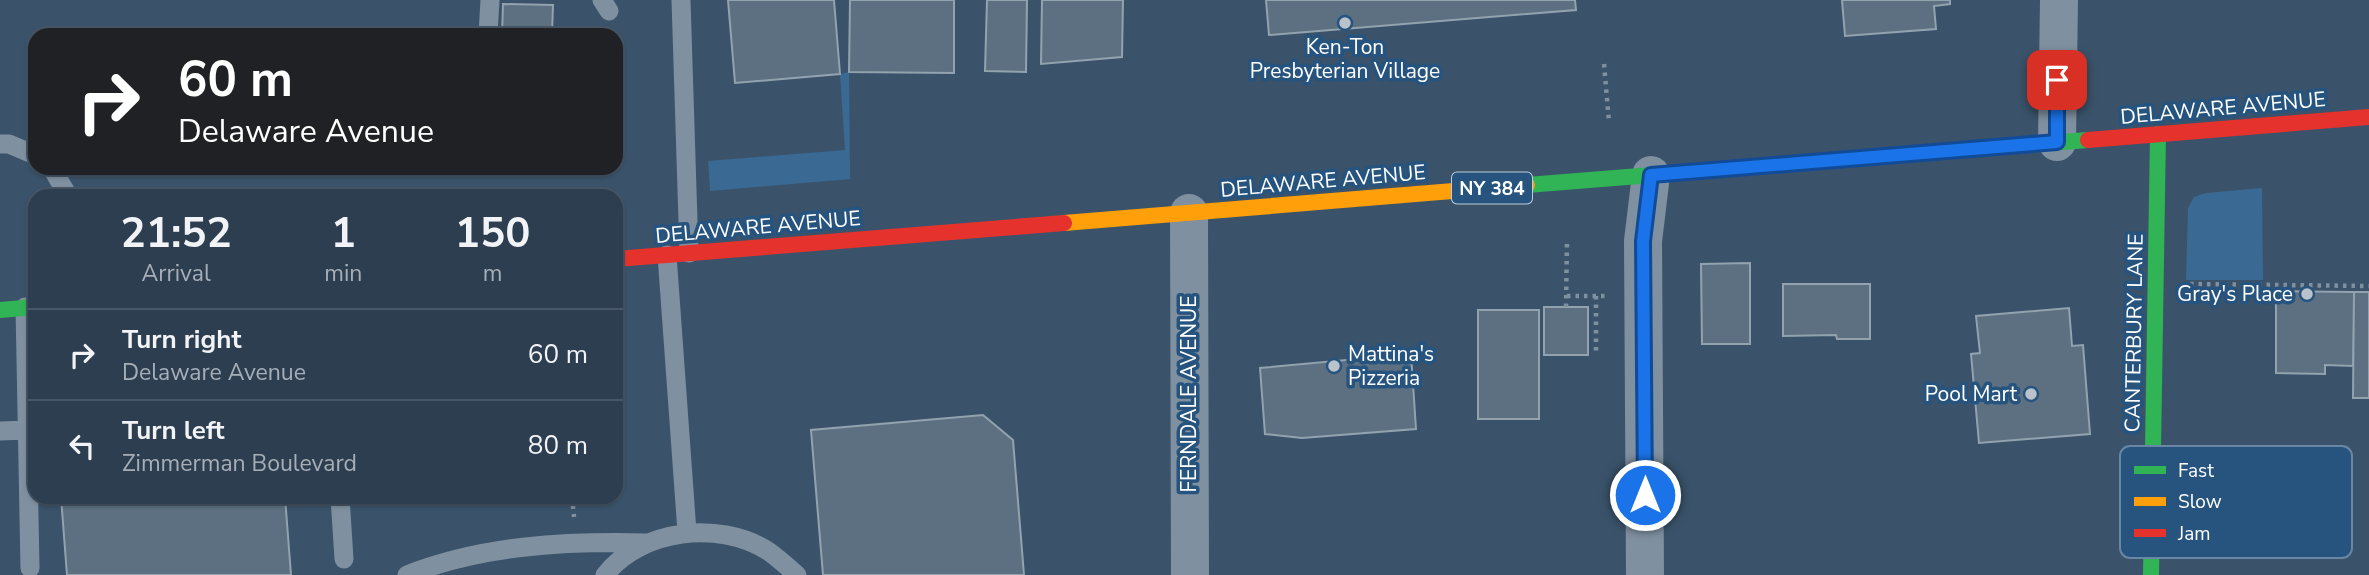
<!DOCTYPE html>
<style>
:root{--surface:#2c3e50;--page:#38495a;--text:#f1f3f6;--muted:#a6aeb7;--line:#485767}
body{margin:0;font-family:"Nunito Sans",sans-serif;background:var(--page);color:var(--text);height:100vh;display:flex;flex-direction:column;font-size:26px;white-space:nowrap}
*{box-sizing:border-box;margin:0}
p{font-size:23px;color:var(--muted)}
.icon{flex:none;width:38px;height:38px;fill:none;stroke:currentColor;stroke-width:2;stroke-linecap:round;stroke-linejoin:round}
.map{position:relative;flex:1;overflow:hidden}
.drawer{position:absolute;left:28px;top:189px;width:595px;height:315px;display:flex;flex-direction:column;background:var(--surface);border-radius:21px;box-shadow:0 2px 5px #0004,0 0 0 2px var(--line)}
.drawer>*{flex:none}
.hud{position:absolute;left:28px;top:28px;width:595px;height:147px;border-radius:21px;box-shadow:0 2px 5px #0004,0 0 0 2px var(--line);background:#202124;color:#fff;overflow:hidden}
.pin{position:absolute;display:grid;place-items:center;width:60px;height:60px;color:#fff;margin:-30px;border-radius:14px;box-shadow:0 4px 10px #0006}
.me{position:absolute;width:77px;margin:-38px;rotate:0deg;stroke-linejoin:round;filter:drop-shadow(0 0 5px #0008)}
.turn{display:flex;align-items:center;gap:24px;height:147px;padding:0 35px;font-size:32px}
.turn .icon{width:91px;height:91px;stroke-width:2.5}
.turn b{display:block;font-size:49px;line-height:60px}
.eta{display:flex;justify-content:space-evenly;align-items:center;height:119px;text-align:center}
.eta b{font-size:42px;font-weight:700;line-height:49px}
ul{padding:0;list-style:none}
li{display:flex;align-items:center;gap:21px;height:91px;padding:0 35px;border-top:2px solid var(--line)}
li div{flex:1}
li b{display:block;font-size:26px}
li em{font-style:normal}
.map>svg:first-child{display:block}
</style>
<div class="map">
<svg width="2369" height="575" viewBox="0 0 2369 575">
<rect width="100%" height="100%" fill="#3a536a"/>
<path fill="#3a6a94" d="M849,72L850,179L710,191L708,161L845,150L840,74Z
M2262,188L2263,280H2186L2188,208L2194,197L2206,193Z"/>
<path fill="#5c7081" stroke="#92a2af" stroke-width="2" d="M728,0H834L840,74L735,83Z
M850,0H954V73L849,72Z
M987,0H1027L1026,72L985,71Z
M1042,0H1123L1122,57L1041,64Z
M1266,0H1575L1576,10L1269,35Z
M1842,0H1950V4L1934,6L1936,29L1845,36Z
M503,4L553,5L552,35H502Z
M1750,263V344H1702L1701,264Z
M1783,284H1870V339H1837L1836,335L1783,336Z
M2276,291L2354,292L2353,366L2325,365V374L2276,373Z
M2354,292H2369V398H2353Z
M1544,307H1588V355H1544Z
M2069,308L2072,346L2083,345L2090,434L1979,443L1971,354L1980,353L1976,316Z
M1478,310H1539V419H1478Z
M1411,354L1416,429L1302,438L1265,434L1260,368Z
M983,415L1013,440L1024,575H823L811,430Z
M61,497H285L291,575H67Z"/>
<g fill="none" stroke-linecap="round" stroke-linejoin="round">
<path stroke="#7f90a0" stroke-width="4.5" stroke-dasharray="3.5 5" stroke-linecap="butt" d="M1604,64L1609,122
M2190,284L2369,286
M1567,296H1608
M1596,296V353
M1566,307L1567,241
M572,497L574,517"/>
<path stroke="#7f90a0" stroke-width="19" d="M602,0L609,11
M681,0L689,253
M488,35L490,0
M0,144H9L35,155
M52,168L68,196
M667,255L687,532
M25,307L30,568
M0,431L26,430
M340,497L344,559
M407,575C483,545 567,541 647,543
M605,575C641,529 719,520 768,551C778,558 788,567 797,575"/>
<path stroke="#7f90a0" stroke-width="38" d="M2057,142L2059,0
M1189,213L1190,575
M1645,575L1643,241L1651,175"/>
<path stroke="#30b455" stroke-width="16" d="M1527,185L2088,140
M0,310L35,307
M2151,575L2158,134"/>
<path stroke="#ff9f0a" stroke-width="16" d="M1064,223L1527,185"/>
<path stroke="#e5322d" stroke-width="16" d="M2088,140L2369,117
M616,259L1064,223"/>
</g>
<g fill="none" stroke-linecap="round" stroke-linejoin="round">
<defs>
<path id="route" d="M1645,495L1643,241L1651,175L2057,142V80"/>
</defs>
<use href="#route" stroke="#114b97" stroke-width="18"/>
<use href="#route" stroke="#1a73e8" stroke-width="12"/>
</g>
<g fill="#bac3cb" stroke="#26547e" stroke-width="2.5">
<circle cx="1345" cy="23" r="7"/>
<circle cx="2307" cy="294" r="7"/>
<circle cx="1334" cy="366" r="7"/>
<circle cx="2031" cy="394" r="7"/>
</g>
<g text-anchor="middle" stroke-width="7" stroke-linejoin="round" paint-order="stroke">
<rect fill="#26547e" stroke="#beccd8" stroke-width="2" x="1452" y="172.5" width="80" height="31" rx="5"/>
<g font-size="19" font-weight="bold" fill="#fff">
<text x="1492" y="195">NY 384</text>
</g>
<g font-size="21" fill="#fff" stroke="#26547e" text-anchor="end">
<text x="1345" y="54" text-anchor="middle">Ken-Ton<tspan x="1345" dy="24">Presbyterian Village</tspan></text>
<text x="2293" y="301">Gray's Place</text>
<text x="1348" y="361" text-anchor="start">Mattina's<tspan x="1348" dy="24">Pizzeria</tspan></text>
<text x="2017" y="401">Pool Mart</text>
</g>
<g font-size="21" fill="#fff" stroke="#26547e">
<text transform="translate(2223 108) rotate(-5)" y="7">DELAWARE AVENUE</text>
<text transform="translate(1323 181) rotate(-5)" y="7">DELAWARE AVENUE</text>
<text transform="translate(758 227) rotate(-5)" y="7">DELAWARE AVENUE</text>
<text transform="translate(2134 333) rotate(-89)" y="7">CANTERBURY LANE</text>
<text transform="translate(1189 394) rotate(-90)" y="7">FERNDALE AVENUE</text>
</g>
</g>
<rect x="2120" y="446" width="232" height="112" rx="10" fill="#26547e" stroke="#6787a5" stroke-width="2"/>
<rect x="2134" y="466" width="32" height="8" fill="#30b455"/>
<rect x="2134" y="497" width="32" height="9" fill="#ff9f0a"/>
<rect x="2134" y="529" width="32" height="8" fill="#e5322d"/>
<g font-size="19" fill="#fff">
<text x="2178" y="477">Fast</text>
<text x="2178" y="508">Slow</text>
<text x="2178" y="540">Jam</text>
</g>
</svg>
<div class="pin" style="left:2057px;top:80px;background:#d93025"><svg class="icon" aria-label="arrive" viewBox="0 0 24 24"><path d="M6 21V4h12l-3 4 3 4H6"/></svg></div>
<svg class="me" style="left:1645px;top:495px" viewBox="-20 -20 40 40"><circle r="17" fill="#1a73e8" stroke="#fff" stroke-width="3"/><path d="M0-11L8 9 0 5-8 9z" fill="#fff"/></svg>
<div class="hud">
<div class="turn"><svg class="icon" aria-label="right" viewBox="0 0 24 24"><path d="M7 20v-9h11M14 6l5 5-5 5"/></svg><div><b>60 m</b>Delaware Avenue</div></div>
</div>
<section class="drawer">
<div class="eta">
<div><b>21:52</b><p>Arrival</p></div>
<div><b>1</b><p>min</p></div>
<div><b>150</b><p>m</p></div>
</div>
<ul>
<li><svg class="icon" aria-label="right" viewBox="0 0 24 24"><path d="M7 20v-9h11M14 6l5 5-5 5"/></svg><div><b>Turn right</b><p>Delaware Avenue</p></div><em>60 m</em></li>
<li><svg class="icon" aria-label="left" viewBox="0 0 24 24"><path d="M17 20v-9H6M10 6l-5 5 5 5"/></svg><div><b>Turn left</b><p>Zimmerman Boulevard</p></div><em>80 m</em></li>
</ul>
</section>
</div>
